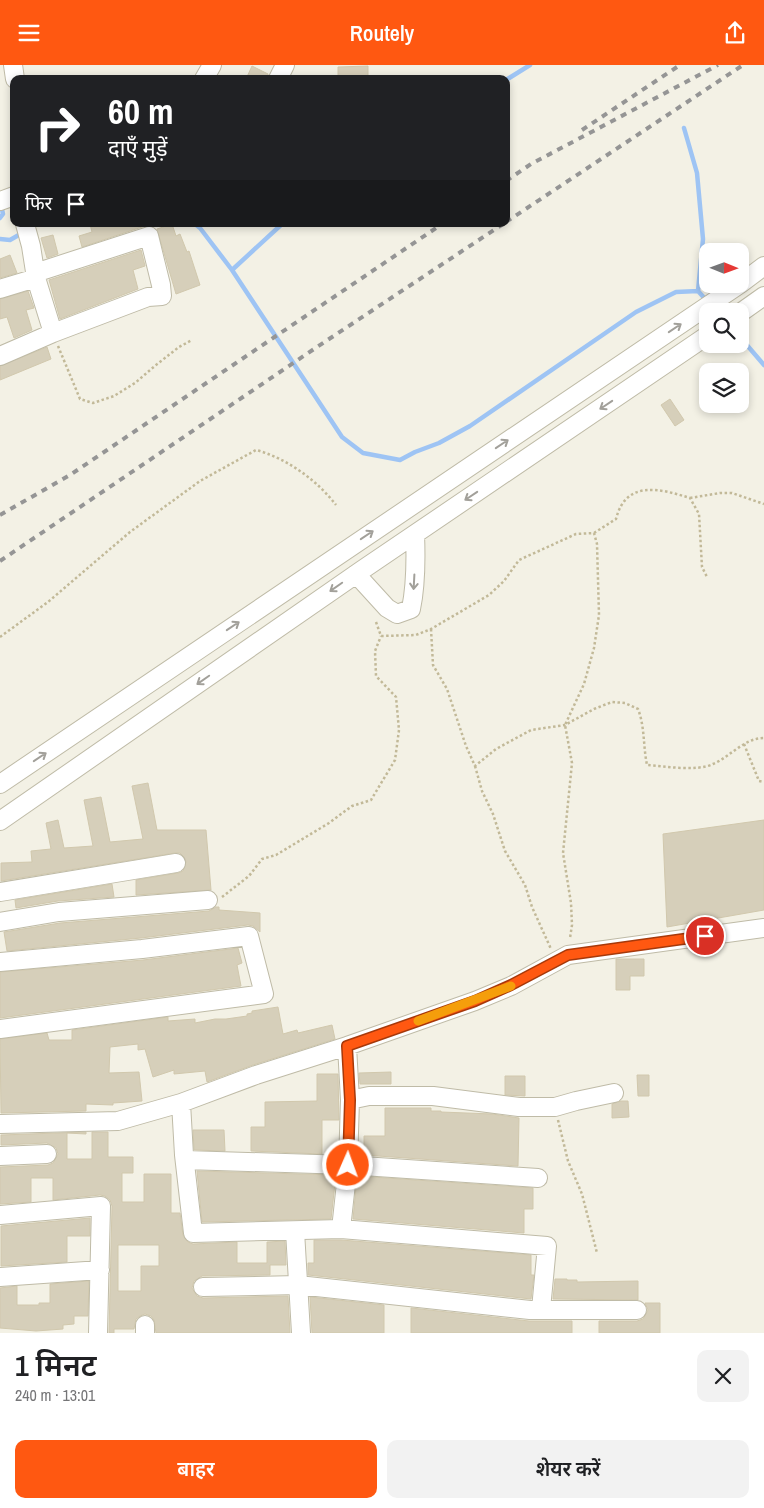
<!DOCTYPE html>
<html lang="hi">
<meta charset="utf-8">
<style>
:root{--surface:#fff;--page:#f2f2f2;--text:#202124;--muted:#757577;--accent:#ff5811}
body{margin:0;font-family:"Archivo Narrow","Noto Sans Devanagari",sans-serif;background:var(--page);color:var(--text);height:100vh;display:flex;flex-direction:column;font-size:19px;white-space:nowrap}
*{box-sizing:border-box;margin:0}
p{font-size:16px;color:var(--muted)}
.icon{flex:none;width:28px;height:28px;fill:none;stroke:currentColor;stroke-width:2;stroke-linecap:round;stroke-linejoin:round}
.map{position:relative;height:1268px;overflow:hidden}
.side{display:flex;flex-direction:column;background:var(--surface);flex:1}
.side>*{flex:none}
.banner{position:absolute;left:10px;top:10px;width:500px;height:152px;border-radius:10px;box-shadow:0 2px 8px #0003;background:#202124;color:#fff;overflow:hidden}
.needle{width:32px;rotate:91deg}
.controls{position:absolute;left:699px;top:178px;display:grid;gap:10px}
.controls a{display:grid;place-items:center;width:50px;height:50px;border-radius:10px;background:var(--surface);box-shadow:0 2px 8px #0003;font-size:25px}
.pin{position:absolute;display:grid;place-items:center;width:42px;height:42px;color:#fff;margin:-21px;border:2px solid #fff;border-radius:50%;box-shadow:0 1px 5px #0007}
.me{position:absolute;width:55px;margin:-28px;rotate:2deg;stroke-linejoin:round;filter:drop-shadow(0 0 4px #0008)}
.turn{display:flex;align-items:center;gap:18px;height:105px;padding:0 15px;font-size:22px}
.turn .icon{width:65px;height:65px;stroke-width:2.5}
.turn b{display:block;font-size:35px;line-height:42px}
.then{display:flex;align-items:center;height:48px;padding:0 15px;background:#0003;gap:10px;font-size:19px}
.round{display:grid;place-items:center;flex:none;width:52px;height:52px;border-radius:10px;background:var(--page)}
.overview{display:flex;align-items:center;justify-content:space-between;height:85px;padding:0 15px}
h1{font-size:30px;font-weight:600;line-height:38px}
.primary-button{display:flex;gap:10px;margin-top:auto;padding:10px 15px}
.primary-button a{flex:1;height:58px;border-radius:10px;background:var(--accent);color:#fff;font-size:20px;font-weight:600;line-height:58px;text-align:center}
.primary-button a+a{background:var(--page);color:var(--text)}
header{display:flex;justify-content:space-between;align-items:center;height:65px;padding:0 15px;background:var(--accent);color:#fff;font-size:22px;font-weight:600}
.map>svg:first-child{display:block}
</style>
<header><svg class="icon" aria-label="menu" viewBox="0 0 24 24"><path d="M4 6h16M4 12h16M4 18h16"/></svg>Routely<svg class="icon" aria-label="share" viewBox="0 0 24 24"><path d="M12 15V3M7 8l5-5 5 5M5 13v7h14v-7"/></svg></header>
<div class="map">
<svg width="764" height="1268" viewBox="0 0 764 1268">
<rect width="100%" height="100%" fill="#f3f1e5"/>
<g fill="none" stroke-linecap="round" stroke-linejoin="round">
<path stroke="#9ec4f4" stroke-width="4.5" d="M506,15L530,0
M684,63L697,108L703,174L698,226
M0,153L3,149L1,140
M195,159L200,163L232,205L342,372L363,388L400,395L415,387L439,378L470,361L636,247L676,227L698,226L707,236
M0,174L10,175L24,167
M232,205L282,159
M740,272L764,300"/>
</g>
<path fill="#d6cfba" stroke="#d1c8ad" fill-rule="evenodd" d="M252,1L268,9V14H246Z
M368,1V14H338V2Z
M90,159H145V161L82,182L79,171L92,167Z
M172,159L176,171L180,169L187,187L189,186L200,220L176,229L157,164Z
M53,170L58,189L47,193L41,173Z
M141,185L145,201L133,205L138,224L60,254L49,215Z
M10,190L17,208L0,213V194Z
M28,226L34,243L26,245L32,265L14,273L7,252L0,254V234Z
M47,282L51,294L0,315V301Z
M670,334L684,355L675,361L661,340Z
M148,718L157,765H206L211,825L136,830V815L178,808L183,806L186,797L184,792L180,788H175L1,816V798L32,797L31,786L51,784L46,758L58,755L64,783L93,781L84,735L101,732L110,777L143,774L132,721Z
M764,755V845L667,862L663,769Z
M112,819L114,832L58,836L16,843L15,835Z
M216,842H219V845L260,848V867L253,861L248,860L141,873L7,886L4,867L60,858L209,846Z
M238,883L242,898L237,900L241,921L0,953V907L143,895Z
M616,894H644V911H630V925H616Z
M278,942L283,969L297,965L298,968L332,960L335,974L253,1000L207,1017L205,1006L174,1009V1005L153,1012L145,984L138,985V979L110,982L109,1008L139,1007L142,1036L113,1038V1040L86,1039V1046L1,1048L0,974L47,968L49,975H72V965L168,952V956L195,954V958L215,954H226L247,951V949L252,948V946Z
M391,1007V1019H360L359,1008Z
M317,1009H338L339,1055H322V1089L251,1086V1062H265V1037L317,1036Z
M637,1010H649V1031H638Z
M505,1011H525V1031L505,1030Z
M621,1036H628L629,1052L612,1053V1039Z
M385,1043H431V1046H441V1047L492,1049L519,1053L518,1101L364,1090V1071H385Z
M193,1065H224L225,1086L194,1085Z
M86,1067V1069L67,1068V1094H92V1067H108V1092H133V1108H122V1137H144V1109H171V1148H180L183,1170L188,1177L193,1179L237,1177V1198H267V1177L285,1176L286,1200H270V1210L202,1211L194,1216L192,1223L197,1231L203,1233L288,1231L290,1268H156L154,1255L151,1251L145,1249L140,1251L136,1254L134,1264H114V1268H109L112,1141L110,1135L105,1131L100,1130L53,1135V1113H31V1137L0,1139V1102L48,1100L53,1098L58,1089L56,1083L47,1078L1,1080V1070ZM118,1180H159V1201H141V1226H118Z
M197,1106L336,1110L331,1154L202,1157Z
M357,1111L533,1123V1144H524V1168L353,1154Z
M90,1153V1171H67V1197L1,1201V1161Z
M314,1175H341L531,1190V1210H534L531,1234L308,1210V1198H314Z
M555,1214H567V1215H577V1217L638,1216V1235L553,1234Z
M89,1216L88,1251H74V1259L63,1260V1264L36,1266L0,1263V1223L17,1221V1240H39V1238H50V1219Z
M310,1232L384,1240V1268H312Z
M645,1238H660V1268H599V1256H637L643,1254L648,1245Z
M411,1243L529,1256H572V1268H411Z"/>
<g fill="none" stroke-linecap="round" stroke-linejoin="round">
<defs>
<path id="minor" d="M13,0L15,14
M204,14L212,0
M278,14L285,0
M0,136L14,131
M25,159L31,181L36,213L53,268
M740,219L764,201
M0,224L36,213
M740,248L764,231
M0,291L53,268L148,232L162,231L161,220L149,171L35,208
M356,509L387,543L397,549L411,544C416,520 416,493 415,469
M0,719L740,219
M0,756L362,505L708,270
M0,827L176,798
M0,857L59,847L208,835
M0,897L142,884L249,871L264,929L0,964
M350,1035L369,1031H433L519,1042H555L576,1036L614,1028
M181,1038L184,1090L193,1168L341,1164L547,1181L541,1244
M0,1059L118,1056L181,1038L256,1010L347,981L475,936L511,921L568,890L764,863
M0,1091L47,1089
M185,1095L348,1100L538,1113
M0,1150L101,1141L98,1268
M341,1164L348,1100L350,1035L347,981
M295,1166L301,1268
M0,1212L100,1205
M203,1222L298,1220L530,1245H637
M145,1260V1268"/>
</defs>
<use href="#minor" stroke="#bfbba7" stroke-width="20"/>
<path stroke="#c2b998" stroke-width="2.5" stroke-dasharray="2.5 2.5" stroke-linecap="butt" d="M58,281L80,334L93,338L114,331L135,318L156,300L179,282L192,275
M690,433L720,428H732L764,439
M594,468L616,454C626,414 661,424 690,433L699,449L702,502L707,512
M376,557L381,571L416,570L431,564L489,530L504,516L519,495L576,469L594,468L597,479L599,550L594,583L584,619L565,660L572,698L563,788L571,838L572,860L570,873
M431,564L433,600L447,624L466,681L475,701L496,684L531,665L565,660L594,644L612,637L625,638L638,644C645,662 643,681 647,700C665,701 696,707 713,699C730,692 744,673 764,673
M0,572L48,537L130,467L200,416L256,385C286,393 317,415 336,440
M744,679L759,716L764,717
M475,701L482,726L493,749L505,786L525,820L532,842L551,884
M222,832L249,811L262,794L276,790L329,758L352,741L371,735L395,695L399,665L396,632L376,611L375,586L381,571
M558,1055L568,1096L582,1129L597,1188"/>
<use href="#minor" stroke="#fff" stroke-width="18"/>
<path stroke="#959595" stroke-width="4" stroke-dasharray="6 6" stroke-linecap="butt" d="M582,65L680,0
M506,116L531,99L718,0
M506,157L743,0
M0,450L70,410L442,159
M0,496L317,282L503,159"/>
</g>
<defs><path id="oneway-shaft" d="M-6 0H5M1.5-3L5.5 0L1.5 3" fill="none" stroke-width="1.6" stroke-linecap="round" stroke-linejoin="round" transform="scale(1.25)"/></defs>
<g stroke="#a2a09a">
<use href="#oneway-shaft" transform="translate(675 263) rotate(-34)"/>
<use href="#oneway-shaft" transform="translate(606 340) rotate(146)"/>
<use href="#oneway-shaft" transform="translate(502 379) rotate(-34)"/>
<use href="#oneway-shaft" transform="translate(471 431) rotate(146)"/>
<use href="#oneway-shaft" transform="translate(367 470) rotate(-34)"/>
<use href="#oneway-shaft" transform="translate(414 517) rotate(93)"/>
<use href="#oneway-shaft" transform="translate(336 522) rotate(145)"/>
<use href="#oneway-shaft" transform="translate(233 561) rotate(-34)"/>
<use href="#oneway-shaft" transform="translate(203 615) rotate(145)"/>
<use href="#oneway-shaft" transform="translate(40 692) rotate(-34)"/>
</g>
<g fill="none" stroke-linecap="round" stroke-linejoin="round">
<defs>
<path id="route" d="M348,1100L350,1035L347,981L475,936L511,920L568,890L705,871"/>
</defs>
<use href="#route" stroke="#a6390b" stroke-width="12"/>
<use href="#route" stroke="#ff5811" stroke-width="9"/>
<path stroke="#f59e0b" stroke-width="9" d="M418,956L511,921"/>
</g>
</svg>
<div class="controls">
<a><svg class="needle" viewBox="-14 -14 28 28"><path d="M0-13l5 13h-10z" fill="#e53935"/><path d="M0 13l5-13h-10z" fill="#757577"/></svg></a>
<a><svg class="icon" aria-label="search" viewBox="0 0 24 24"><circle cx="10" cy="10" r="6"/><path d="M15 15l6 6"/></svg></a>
<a><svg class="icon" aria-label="layers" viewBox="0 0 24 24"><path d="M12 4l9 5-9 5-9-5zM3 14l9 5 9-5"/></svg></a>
</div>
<div class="pin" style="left:705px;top:871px;background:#d93025"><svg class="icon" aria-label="arrive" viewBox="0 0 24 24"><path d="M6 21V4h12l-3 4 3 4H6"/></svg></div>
<svg class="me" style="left:348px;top:1100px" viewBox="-20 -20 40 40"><circle r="17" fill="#ff5811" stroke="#fff" stroke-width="3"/><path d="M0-11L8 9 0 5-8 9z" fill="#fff"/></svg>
<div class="banner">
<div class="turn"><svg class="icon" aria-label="right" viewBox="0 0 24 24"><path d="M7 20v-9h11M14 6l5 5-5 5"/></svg><div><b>60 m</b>दाएँ मुड़ें</div></div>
<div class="then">फिर<svg class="icon" aria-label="arrive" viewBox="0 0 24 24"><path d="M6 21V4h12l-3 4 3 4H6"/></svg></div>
</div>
</div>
<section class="side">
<div class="overview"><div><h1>1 मिनट</h1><p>240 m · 13:01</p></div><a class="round"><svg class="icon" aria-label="close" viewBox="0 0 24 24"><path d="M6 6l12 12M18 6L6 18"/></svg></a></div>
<div class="primary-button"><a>बाहर</a><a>शेयर करें</a></div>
</section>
